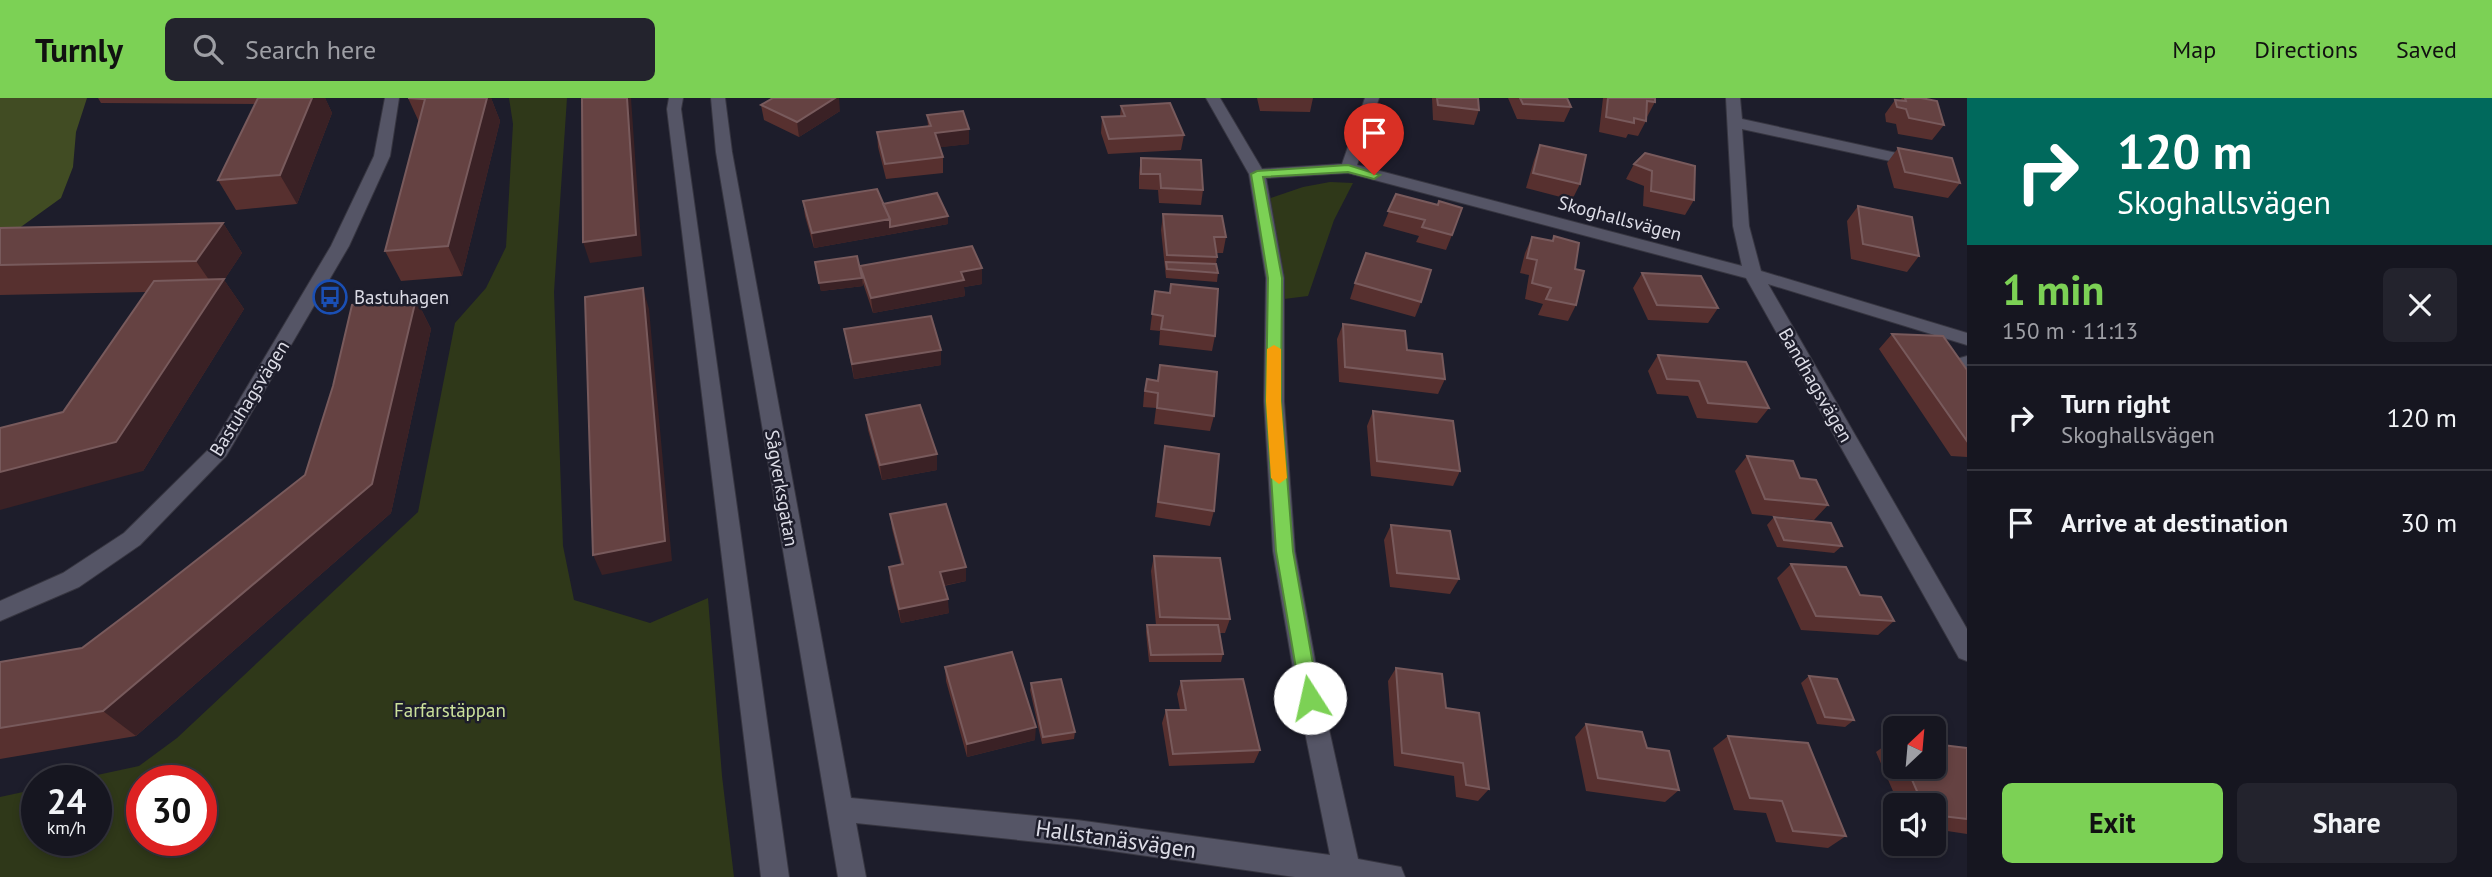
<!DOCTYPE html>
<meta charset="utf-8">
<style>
:root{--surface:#161620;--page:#23232d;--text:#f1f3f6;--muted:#9e9fa5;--line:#35353e;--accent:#7cd155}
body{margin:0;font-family:"PT Sans",sans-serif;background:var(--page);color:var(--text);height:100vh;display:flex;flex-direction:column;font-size:26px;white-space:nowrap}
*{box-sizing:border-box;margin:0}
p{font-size:23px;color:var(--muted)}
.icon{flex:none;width:38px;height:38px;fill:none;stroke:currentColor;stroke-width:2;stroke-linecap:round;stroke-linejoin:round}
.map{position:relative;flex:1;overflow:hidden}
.details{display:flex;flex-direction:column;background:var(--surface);width:525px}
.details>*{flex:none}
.top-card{background:#00695c;color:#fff;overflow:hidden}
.needle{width:46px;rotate:26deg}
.tools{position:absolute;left:1883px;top:618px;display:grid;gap:14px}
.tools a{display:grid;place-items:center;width:63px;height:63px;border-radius:10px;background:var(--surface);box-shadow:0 4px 10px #0003,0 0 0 2px var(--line);font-size:35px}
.speed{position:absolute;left:21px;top:667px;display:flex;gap:14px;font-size:35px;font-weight:700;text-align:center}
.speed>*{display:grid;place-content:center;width:91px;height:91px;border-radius:50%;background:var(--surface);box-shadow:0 4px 10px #0003,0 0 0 2px var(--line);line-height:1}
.speed small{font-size:18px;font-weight:400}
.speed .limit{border:10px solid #d22;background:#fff;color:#111}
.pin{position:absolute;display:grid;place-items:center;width:60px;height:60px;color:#fff;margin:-72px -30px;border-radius:50% 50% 50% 0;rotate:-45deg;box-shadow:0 0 7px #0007}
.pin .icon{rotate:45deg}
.me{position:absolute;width:77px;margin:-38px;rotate:350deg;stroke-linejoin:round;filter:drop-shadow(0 0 5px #0008)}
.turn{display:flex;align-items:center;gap:24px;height:147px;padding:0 35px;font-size:32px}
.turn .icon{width:91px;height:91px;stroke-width:2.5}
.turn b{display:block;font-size:49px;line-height:60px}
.round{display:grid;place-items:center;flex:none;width:74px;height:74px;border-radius:10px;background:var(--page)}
.headline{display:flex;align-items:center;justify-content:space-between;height:119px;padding:0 35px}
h1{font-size:42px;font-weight:600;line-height:52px;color:var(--accent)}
.button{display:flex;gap:14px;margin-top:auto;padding:14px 35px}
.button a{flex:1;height:80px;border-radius:10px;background:var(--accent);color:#111;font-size:28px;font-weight:600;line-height:80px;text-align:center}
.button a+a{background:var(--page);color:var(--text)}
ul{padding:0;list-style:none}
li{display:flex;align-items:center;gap:21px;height:105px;padding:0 35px;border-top:2px solid var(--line)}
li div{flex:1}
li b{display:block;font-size:26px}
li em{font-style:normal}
header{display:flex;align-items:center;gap:42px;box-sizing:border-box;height:98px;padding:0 35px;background:var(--accent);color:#111}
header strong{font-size:33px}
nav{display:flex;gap:38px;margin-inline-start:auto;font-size:24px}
.search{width:490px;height:63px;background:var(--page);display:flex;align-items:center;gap:18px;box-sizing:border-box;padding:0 24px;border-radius:10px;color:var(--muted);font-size:26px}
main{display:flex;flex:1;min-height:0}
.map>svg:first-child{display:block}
</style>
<header>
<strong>Turnly</strong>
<div class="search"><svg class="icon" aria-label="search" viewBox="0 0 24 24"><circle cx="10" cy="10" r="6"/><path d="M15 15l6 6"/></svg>Search here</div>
<nav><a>Map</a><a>Directions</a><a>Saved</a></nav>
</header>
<main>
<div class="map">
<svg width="1967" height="779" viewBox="0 0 1967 779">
<rect width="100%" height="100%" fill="#1d1d2b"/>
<path fill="#2f3819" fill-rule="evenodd" d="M509,0H567L554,194L563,448L574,502L650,525L708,500L722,678L734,779H0V699L37,691V742H96V682H74L139,668L177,640L418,414L455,225L486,190L506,149L513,26ZM142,682H201V742H142Z
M1330,84L1353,85L1334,122L1308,198L1276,202L1268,101L1303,89Z"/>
<path fill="#414c23" d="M0,0H87L76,34L73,69L61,100L0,144Z"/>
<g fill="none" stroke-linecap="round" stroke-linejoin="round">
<defs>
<path id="minor" d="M385,0H399L390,58L349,148L226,358L140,447L79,489L0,523V503L63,475L124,435L212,348L331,148L374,58Z
M669,0H683L681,11L789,779H761L667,11Z
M711,0H725L732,54L851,700L1077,722L1330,757L1298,600L1273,453L1264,303L1266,180L1249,76L1206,0H1220L1262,71L1342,66L1365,0H1379L1357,67L1742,168L1733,128L1726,0H1740L1742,21L1924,61L1926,64L1918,69L1742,31L1749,128L1761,173L1967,235V247L1768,186L1967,531V563L1959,560L1746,180L1348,75L1266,80L1284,180V303L1295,453L1322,600L1358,761L1401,769L1405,779H1295L1077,748L856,725L866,779H838L716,54Z
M1967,258V276L1960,274L1957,269L1960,260Z"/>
</defs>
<use href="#minor" stroke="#373641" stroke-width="2"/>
<use href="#minor" fill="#556" fill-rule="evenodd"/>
</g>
<path fill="#57302f" d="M98,0H325L332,15L297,106L236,112L218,82L256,6L101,5Z
M408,0H491L500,23L462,178L401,183L385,153L419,24Z
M1257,0H1313L1310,14L1260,13Z
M1432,0H1478L1479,12L1474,27L1433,22Z
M1508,0H1567L1571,9L1564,24L1517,21Z
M1603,0H1655V4L1647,19H1646V23L1638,38L1628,36L1626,40L1599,34Z
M1902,0H1921L1944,27L1932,42L1898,36L1896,26L1886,24L1885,16L1895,2H1900Z
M761,7L840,13L799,39L764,22Z
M1121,8L1184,37L1181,52L1108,56L1101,35L1102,19L1120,18Z
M927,17L969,31V46L939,49L943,59V75L886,81L878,49L877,34L928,28Z
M1540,47L1580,86L1572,102L1526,90L1534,62Z
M1898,50L1960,85L1948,100L1894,90L1887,65Z
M1645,55L1694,102L1685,117L1643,108L1644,88L1626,81L1634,66Z
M1141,60L1203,92L1201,107L1159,105L1158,92L1139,91V75Z
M1396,96L1452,137L1446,152L1416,144L1419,138L1383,128Z
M803,103L883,106L948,126L814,150L805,118Z
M1858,108L1919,158L1907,174L1851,161L1847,123Z
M1163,116L1226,139L1223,155H1217V159L1216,166L1218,175L1217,184L1166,180L1161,132Z
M223,125L242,155L224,182L244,211L143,373L63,314L146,194L0,197V130Z
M1554,138L1575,171L1576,207L1568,223L1538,217L1543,206L1525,201L1529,177L1520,175L1525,155L1532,139L1552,143Z
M815,164L861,177L860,168L982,186L964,189L965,198L873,215L863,185V188L821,193Z
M1642,175L1718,210L1708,225L1648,222L1633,190Z
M1355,185L1421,204L1415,219L1350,201Z
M1155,193L1215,238L1212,253L1159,247L1160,233L1150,232Z
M416,201L431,231L391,415L136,638L0,661V564L82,550L143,504L305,377Z
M1343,226L1407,252L1445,281L1438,296L1339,284L1337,241Z
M844,231L941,252V267L854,281Z
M1892,236L1967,272V359L1951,358L1879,251Z
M1658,257L1769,310L1757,325L1697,320L1688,298L1657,296L1648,273Z
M1160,267L1214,318L1210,333L1154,326L1156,310L1143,309L1144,296L1147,281L1157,282Z
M1373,313L1460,373L1453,388L1371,378L1367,328Z
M866,317L937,356V372L882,382L868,332Z
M1165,348L1214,413L1210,428L1155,419Z
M1747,358L1800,380L1828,407L1814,422L1752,416L1735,373Z
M890,416L966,469V483L944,488L949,515L901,525L890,483L889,469L901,466L892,431Z
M1774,419L1842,448L1834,455L1777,449L1767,427Z
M1391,427L1459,481L1450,496L1390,489L1384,442Z
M1154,458L1230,521L1225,535H1219L1223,556L1221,564H1149L1146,534L1147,527H1156L1151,473Z
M1791,466L1860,497L1894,523L1878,537L1801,532L1777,480Z
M945,569L1035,642L967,659L946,583Z
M1396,570L1446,610L1489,691L1478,703L1456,699L1454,678L1394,668L1388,583Z
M1809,578L1854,622L1845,629L1817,626L1801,585Z
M1181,583L1260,652L1254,665L1169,668L1162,625L1166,612H1180L1177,596Z
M1031,585L1075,634L1074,641L1042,646L1030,592Z
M1586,626L1647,650L1679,692L1665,704L1586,693L1575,639Z
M1728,638L1846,738L1828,750L1776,744L1766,715L1734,712L1713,650Z
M1894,641H1895V668H1934L1967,650V736L1934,731V707H1899L1876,654Z"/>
<path fill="#3a2125" d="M306,0H325L332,15L297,106L280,77Z
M487,0H491L500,23L462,178L448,148Z
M627,0H631L642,158L590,165L583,144Z
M835,0H839L840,13L799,39L797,24Z
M969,31V46L935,50V35Z
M948,118V126L814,150L812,135L890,121Z
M223,125L242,155L224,182L244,211L143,373L0,412V374L216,192L196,163Z
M982,170V186L964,189L965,198L873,215L871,200L961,174Z
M862,180L863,188L821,193L819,185Z
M643,190L649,211L672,463L602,477L593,457Z
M416,201L431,231L391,415L136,638L103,613L372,386Z
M941,252V267L854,281L852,266Z
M937,356V372L882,382L880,367Z
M966,469V483L941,488L940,474Z
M948,501L949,515L901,525L899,511Z
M1036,629L1035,642L967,659V646Z"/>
<path fill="#654242" stroke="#785a5c" stroke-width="2" d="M258,0H312L280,77L218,82Z
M408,0H487L448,148L385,153L425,1Z
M582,0H627L636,137L583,144Z
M773,0H835L797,24L761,7Z
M1437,0H1478L1479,12L1438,7Z
M1520,0H1567L1571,9L1523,6Z
M1608,0H1655V4L1647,3L1646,23L1634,20V25L1606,19Z
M1905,0H1921L1937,3L1944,27L1909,20L1906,11L1897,9L1895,2L1906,3Z
M1170,5L1184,37L1109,41L1102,19L1125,18L1121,8Z
M963,13L969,31L935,35L943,59L885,66L877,34L931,28L927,17Z
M1540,47L1586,57L1580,86L1533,75Z
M1898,50L1952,60L1960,85L1905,74Z
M1645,55L1695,68L1694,102L1651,93L1652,73L1634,66Z
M1141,60L1201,62L1203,92L1161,90L1160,76H1141Z
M877,91L890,121L812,135L803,103Z
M937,95L948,118L890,129V121L883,106Z
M1396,96L1438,107L1439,103L1462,110L1452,137L1422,129L1425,122L1388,113Z
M1858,108L1912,119L1919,158L1863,146Z
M1163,116L1222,118L1226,139H1214L1217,159L1167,157Z
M223,125L196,163L0,167V130Z
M1554,138L1579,145L1575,171L1584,173L1576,207L1546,201L1551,190L1532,185L1537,162L1527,160L1532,139L1553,143Z
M972,148L982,170L961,174L964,182L871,200L860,168Z
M1366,155L1431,172L1421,204L1355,185Z
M857,158L862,180L819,185L815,164Z
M1166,164L1216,166L1218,175L1167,171Z
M1642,175L1701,178L1718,210L1657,207Z
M224,181L116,344L0,374V330L63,314L154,183Z
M1171,186L1218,191L1215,238L1161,231L1163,218L1152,216L1155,193L1170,195Z
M643,190L665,443L593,457L585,199Z
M416,201L372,386L103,613L0,630V564L82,550L143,504L305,377L333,288L352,207Z
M931,218L941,252L852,266L844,231Z
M1343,226L1405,233L1407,252L1442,256L1445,281L1345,269Z
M1892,236L1943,238L1967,272V343Z
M1658,257L1746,264L1769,310L1708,305L1699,283L1667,281Z
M1160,267L1217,274L1214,318L1157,310L1158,295L1145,293L1147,281L1158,283Z
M920,307L937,356L880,367L866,317Z
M1373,313L1453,323L1460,373L1377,363Z
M1165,348L1219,356L1214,413L1158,404Z
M1747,358L1793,363L1800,380L1816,382L1828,407L1765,401Z
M946,406L966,469L940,474L948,501L899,511L889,469L903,466L890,416Z
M1774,419L1831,425L1842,448L1784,442Z
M1391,427L1450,433L1459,481L1397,475Z
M1154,458L1220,460L1230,521L1160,519Z
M1791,466L1846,469L1860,497L1881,499L1894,523L1816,518Z
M1147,527H1218L1223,556L1151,557Z
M1012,554L1036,629L967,646L945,569Z
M1396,570L1442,576L1446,610L1479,615L1489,691L1466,687L1463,665L1402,655Z
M1809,578L1837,581L1854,622L1825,619Z
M1061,581L1075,634L1043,639L1031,585Z
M1243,581L1260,652L1173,656L1166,612H1186L1181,583Z
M1586,626L1642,634L1647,650L1669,653L1679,692L1598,680Z
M1728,638L1808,645L1846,738L1793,733L1782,703L1750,700Z
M1934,646L1967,650V721L1934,717V707H1923L1906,668H1934Z"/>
<path fill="#7cd155" stroke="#518837" stroke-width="2" d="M1348,67L1380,77L1374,81L1348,74L1263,79L1282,180L1281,303L1293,453L1319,600L1316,606L1310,609L1303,606L1301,600L1276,453L1266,303L1268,180L1251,76L1257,73Z"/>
<path fill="#f59e0b" d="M1274,247L1281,251V303L1287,380L1279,386L1271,380L1266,303L1267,251Z"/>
<defs>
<symbol id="bus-ring" viewBox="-11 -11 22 22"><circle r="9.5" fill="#1d1d2b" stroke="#1a4fb4" stroke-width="1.5"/><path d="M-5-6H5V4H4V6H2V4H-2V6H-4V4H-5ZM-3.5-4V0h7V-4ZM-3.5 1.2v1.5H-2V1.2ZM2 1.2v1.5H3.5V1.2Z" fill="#1a4fb4"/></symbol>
</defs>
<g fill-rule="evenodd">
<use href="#bus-ring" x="311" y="180" width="38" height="38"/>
</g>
<g text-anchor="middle" stroke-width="5" stroke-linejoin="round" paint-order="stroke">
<g font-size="19" fill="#dcdce6" stroke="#1d1d2b">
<text transform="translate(1620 120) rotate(15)" y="7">Skoghallsvägen</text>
<text transform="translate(1816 287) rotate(60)" y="7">Bandhagsvägen</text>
<text transform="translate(249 300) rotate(-58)" y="7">Bastuhagsvägen</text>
<text transform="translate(782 390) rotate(80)" y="7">Sågverksgatan</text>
</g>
<g font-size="19" fill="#dcdce6" stroke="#1d1d2b" text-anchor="start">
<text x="354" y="206">Bastuhagen</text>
</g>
<g font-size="19" fill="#cce19b" stroke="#1d1d2b">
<text x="450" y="619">Farfarstäppan</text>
</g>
<g font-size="23" fill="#dcdce6" stroke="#1d1d2b">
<text transform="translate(1116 741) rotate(8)" y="8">Hallstanäsvägen</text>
</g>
</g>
</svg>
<div class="tools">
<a><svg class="needle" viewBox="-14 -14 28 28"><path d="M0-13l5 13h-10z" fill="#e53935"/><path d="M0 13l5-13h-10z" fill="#9e9fa5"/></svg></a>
<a><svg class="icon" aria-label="sound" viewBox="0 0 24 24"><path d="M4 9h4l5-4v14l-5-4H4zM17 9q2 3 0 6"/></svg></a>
</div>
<div class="speed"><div>24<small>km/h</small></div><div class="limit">30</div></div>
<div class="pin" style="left:1374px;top:77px;background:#d93025"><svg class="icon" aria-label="arrive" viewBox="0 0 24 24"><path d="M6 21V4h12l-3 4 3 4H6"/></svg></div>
<svg class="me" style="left:1310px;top:600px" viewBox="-20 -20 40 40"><circle r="19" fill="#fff"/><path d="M0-13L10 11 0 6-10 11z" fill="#7cd155"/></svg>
</div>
<section class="details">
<div class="top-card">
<div class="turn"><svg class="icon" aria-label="right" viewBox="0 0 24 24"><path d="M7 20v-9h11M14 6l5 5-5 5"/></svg><div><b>120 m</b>Skoghallsvägen</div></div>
</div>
<div class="headline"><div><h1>1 min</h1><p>150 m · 11:13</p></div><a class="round"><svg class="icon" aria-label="close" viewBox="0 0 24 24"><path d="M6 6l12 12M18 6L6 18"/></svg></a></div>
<ul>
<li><svg class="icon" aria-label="right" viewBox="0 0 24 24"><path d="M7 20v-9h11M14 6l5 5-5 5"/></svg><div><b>Turn right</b><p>Skoghallsvägen</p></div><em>120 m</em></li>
<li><svg class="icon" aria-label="arrive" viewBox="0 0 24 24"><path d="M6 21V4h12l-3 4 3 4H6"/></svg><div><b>Arrive at destination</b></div><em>30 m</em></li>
</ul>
<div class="button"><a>Exit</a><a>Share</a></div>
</section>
</main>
